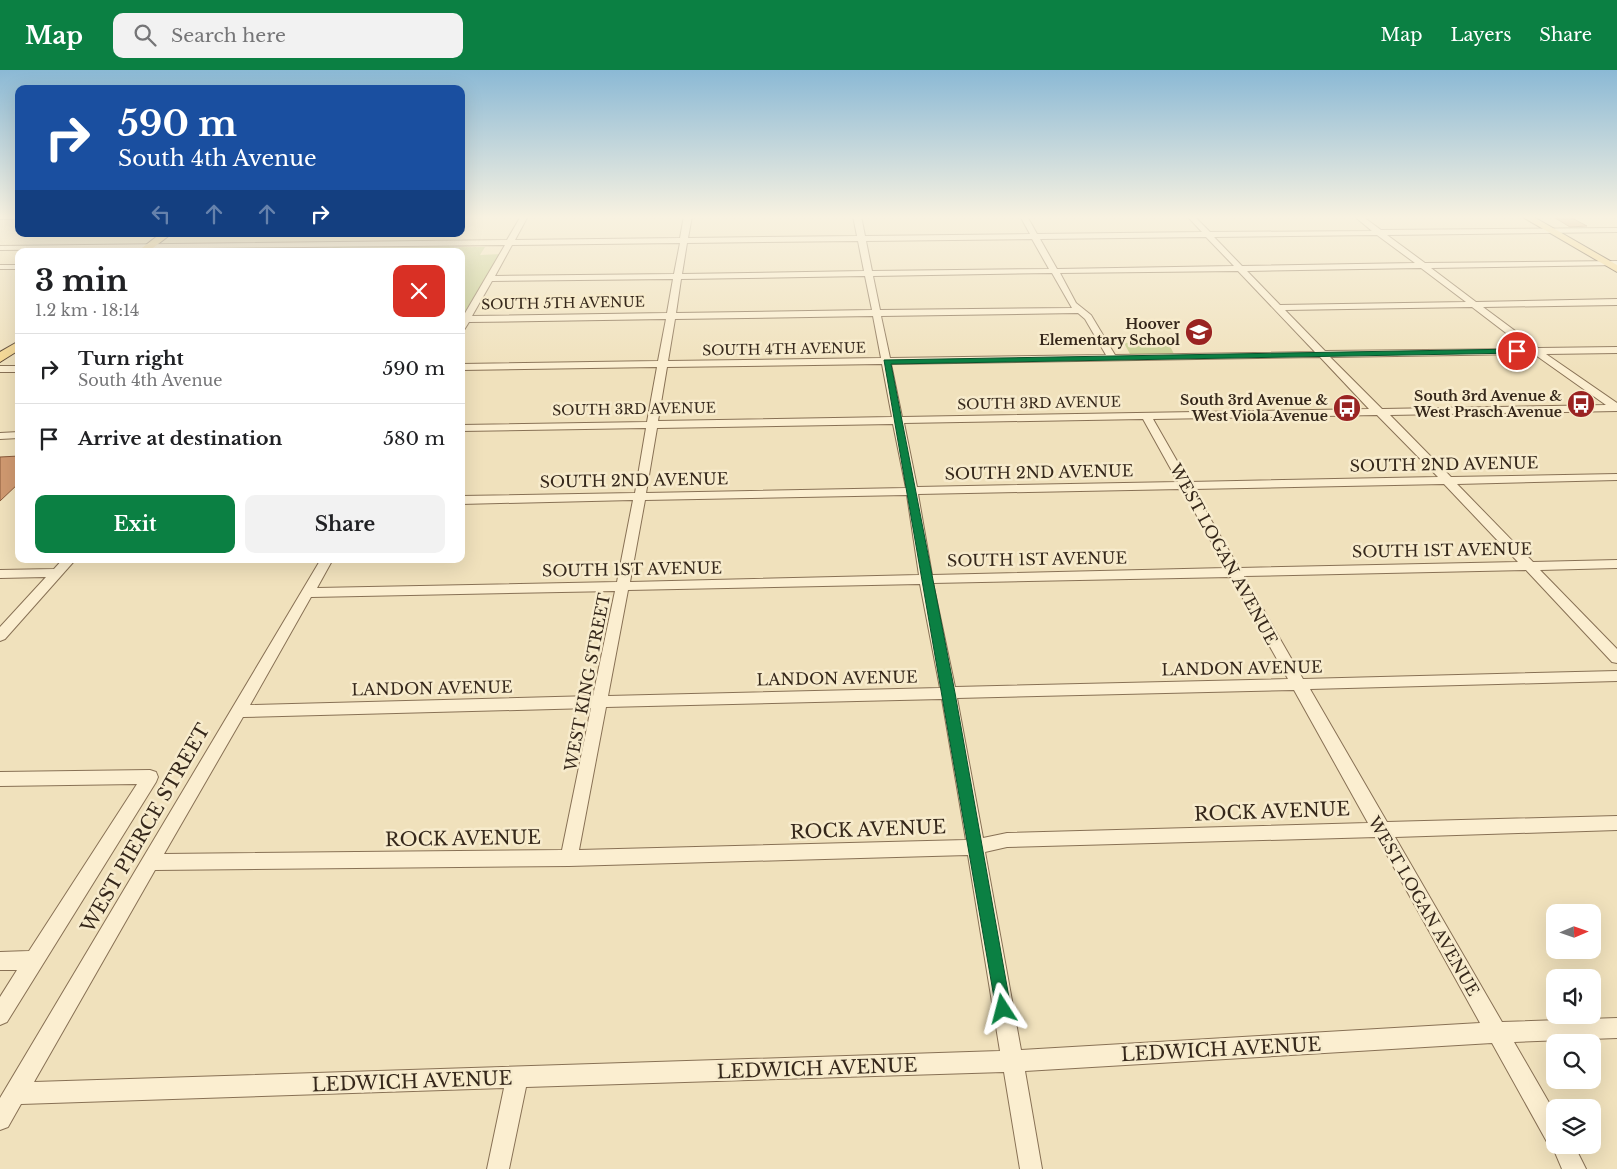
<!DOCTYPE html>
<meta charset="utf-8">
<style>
:root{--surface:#fff;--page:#f2f2f2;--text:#202124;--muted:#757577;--line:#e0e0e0;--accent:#0b8043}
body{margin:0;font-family:"Libre Baskerville",serif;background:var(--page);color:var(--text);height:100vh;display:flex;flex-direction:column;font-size:19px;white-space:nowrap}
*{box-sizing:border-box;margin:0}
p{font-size:16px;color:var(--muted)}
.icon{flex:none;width:28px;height:28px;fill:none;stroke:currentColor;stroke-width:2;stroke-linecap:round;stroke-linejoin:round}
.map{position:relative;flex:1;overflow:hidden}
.details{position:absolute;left:15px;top:178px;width:450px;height:315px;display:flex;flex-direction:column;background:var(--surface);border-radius:10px;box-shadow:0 5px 20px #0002}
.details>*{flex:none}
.hud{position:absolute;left:15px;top:15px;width:450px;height:152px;border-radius:10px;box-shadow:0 5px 20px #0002;background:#1a4fa0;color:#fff;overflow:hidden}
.needle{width:32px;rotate:88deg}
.tools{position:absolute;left:1546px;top:834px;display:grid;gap:10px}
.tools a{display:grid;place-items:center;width:55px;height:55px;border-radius:10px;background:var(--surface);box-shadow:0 5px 20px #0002;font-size:25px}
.pin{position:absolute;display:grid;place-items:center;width:42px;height:42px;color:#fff;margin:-21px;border:2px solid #fff;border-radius:50%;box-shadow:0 1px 5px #0007}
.me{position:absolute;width:55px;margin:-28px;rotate:351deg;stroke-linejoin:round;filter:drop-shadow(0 0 4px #0008)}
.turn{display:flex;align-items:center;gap:18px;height:105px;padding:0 20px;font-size:22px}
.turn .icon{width:65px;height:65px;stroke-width:2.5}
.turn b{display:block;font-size:35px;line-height:42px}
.lanes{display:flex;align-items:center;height:48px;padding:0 20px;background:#0003;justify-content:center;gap:25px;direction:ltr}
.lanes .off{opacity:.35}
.round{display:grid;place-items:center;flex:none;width:52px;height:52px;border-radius:10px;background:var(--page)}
.summary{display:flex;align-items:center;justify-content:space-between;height:85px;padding:0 20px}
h1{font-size:30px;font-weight:800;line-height:38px}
.primary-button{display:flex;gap:10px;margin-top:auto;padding:10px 20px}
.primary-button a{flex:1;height:58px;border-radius:10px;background:var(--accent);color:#fff;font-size:20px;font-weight:800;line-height:58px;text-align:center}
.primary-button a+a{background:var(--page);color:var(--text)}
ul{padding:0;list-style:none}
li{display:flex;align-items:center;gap:15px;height:70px;padding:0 20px;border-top:1px solid var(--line)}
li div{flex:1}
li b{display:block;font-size:19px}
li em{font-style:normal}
header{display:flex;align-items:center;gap:30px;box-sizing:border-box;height:70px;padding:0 25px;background:var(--accent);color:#fff}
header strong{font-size:24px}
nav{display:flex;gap:28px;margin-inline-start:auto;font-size:18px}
.search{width:350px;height:45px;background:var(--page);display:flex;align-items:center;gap:12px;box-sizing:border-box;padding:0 18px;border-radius:10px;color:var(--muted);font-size:19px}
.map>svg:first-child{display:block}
</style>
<header>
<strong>Map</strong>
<div class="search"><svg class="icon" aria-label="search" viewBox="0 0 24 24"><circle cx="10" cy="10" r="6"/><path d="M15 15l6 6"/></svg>Search here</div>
<nav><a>Map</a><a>Layers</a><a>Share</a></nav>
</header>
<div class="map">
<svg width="1617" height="1099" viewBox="0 0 1617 1099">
<rect width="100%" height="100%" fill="#f0e1bc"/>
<path fill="#c6ce90" d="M334,176L343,178L485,177L480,185L501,184L461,248V181H329Z
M1168,272L1174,284H1130L1124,273Z"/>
<path fill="#d09970" stroke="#895a3a" d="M1552,146H1568L1587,156L1570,157Z
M19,386V413L0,431V387Z"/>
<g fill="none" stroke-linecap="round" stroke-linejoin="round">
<defs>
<path id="minor" d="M0,146H19V149H0Z
M521,146H528L515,170L680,168L684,146H692L688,168L857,166L853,146H861L865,166L1030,164L1020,146H1027L1037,164L1202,162L1187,146H1194L1210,162L1372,161L1354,146H1362L1381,160L1617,158V162L1387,165L1425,193L1617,191V195L1431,198L1476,232L1617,229V235L1483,237L1538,278L1617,277V283L1546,284L1617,333V341L1390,345L1451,407L1617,404V410L1457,414L1533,492L1617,490V498L1540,500L1617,579V593L1612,592L1526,500L1244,506L1303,609L1617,601V611L1310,619L1387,752L1617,746V760L1395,767L1502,952L1617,948V968L1514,972L1555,1043V1075H1574L1586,1099H1562L1551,1073L1547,1072L1492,973L1025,1001L1042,1099H1020L1004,1002L526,1017L509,1099H487L504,1018L21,1034L8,1057L0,1060V1028L321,489H333L317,518L617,512L633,430L461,434V426L635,423L646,358L461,361V355L647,352L657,297L461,300V294L658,291L666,249L469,252L464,260L461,261V250L505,175L0,180V176L507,170ZM1377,165L1415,193L1242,196L1214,167ZM1206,167L1234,196L1057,199L1040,169ZM1032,169L1049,199L872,201L866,171ZM858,171L864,201L682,204L687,173ZM680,173L674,204L495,206L512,175ZM1421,198L1466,232L1280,235L1247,201ZM1238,201L1315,282L1115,285L1091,245L1076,233L1060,203ZM1052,203L1072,238L880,240L873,206ZM865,206L872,240L676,243L681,209ZM673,209L667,243L472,246L492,211ZM1472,237L1527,279L1325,281L1285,240ZM1078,243L1085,249L1106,285L890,288L881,246ZM873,246L881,288L668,291L675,249ZM1534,284L1606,335L1382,339L1330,287ZM1320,287L1369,339L902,347L891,294ZM882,294L892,347L658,351L667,297ZM1377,345L1438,407L1189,412L1153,349ZM1143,349L1178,412L917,417L904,353ZM893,354L906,418L646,423L657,358ZM1444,414L1518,492L1239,498L1193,419ZM1182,419L1226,498L932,505L918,424ZM907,425L919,505L630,512L645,430ZM1231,507L1288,609L955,617L933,513ZM920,514L940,618L608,626L628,520ZM615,521L593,626L250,635L311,527ZM1294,620L1368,753L1007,763L983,768L957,628ZM942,629L966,770L579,780L606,637ZM591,638L562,780L164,784L243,647ZM1377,767L1480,953L1021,980L985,782L1007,777ZM968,785L1000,981L34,1012L155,800L569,796Z
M0,195H19V199H0Z
M0,296H19V302H0Z
M19,362V368L0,369V363Z
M63,489H76L5,569L0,571V557L46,507L0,508V500L54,499Z
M150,700L156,702L158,707L156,712L7,952L0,955V927L17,900H0V882L29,881L137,714L0,716V702Z"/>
<path id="major" d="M1521,146H1532L1617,195V202Z
M160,164H171L149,181H138Z
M19,271V280L0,292V282Z"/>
</defs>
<use href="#minor" stroke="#887155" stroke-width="2"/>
<use href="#major" stroke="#553f2a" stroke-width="2"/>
<use href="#minor" fill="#fbeed0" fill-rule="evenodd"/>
<use href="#major" fill="#f6d891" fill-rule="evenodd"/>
</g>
<linearGradient id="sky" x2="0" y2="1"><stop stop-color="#8bb9d5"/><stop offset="0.49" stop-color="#f8f2e1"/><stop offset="1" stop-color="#f8f2e1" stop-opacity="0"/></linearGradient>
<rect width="1617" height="300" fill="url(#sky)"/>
<path fill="#0b8043" stroke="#07532c" d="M1517,279H1519V283L891,294L955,623L1011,939L1009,945L1003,947L997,945L884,290Z"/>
<defs>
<symbol id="school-disc" viewBox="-11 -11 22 22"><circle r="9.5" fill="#9a2322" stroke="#f7ebcc"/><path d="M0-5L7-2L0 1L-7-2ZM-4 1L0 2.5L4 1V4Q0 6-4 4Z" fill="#fff"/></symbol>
<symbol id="bus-disc" viewBox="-11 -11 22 22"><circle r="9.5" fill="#9a2322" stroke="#f7ebcc"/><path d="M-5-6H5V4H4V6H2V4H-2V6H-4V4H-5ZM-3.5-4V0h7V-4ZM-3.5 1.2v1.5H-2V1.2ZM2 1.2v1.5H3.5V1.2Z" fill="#fff"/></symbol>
</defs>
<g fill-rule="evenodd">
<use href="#school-disc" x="1183" y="246" width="32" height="32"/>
<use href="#bus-disc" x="1565" y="318" width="32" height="32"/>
<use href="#bus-disc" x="1331" y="322" width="32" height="32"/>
</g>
<g text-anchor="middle" stroke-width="5" stroke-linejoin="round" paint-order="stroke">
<g font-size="14" fill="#36281b" stroke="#f7ebcc">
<text transform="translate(563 233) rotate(-1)" y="5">SOUTH 5TH AVENUE</text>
<text transform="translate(784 279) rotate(-1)" y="5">SOUTH 4TH AVENUE</text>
<text transform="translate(1039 333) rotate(-1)" y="5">SOUTH 3RD AVENUE</text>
<text transform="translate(634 339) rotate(-1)" y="5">SOUTH 3RD AVENUE</text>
</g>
<g font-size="14" font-weight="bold" fill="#36281b" stroke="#f7ebcc" text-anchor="end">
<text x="1180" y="259">Hoover<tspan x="1180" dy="16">Elementary School</tspan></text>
<text x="1562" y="331">South 3rd Avenue &amp;<tspan x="1562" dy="16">West Prasch Avenue</tspan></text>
<text x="1328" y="335">South 3rd Avenue &amp;<tspan x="1328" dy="16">West Viola Avenue</tspan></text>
</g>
<g font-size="16" fill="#36281b" stroke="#f7ebcc">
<text transform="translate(1444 394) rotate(-1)" y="6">SOUTH 2ND AVENUE</text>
<text transform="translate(1039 402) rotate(-1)" y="6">SOUTH 2ND AVENUE</text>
<text transform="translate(634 410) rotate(-1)" y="6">SOUTH 2ND AVENUE</text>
<text transform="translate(1442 480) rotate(-1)" y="6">SOUTH 1ST AVENUE</text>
<text transform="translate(1224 484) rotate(61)" y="6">WEST LOGAN AVENUE</text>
<text transform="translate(1037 489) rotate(-1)" y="6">SOUTH 1ST AVENUE</text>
<text transform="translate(632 499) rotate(-1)" y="6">SOUTH 1ST AVENUE</text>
<text transform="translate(1242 598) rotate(-1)" y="6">LANDON AVENUE</text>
<text transform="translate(837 608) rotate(-1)" y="6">LANDON AVENUE</text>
<text transform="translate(587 612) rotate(-79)" y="6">WEST KING STREET</text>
<text transform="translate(432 618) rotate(-1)" y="6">LANDON AVENUE</text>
<text transform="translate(1424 836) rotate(60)" y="6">WEST LOGAN AVENUE</text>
</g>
<g font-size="19" fill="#36281b" stroke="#f7ebcc">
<text transform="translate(1272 741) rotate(-2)" y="7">ROCK AVENUE</text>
<text transform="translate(145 758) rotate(-60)" y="7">WEST PIERCE STREET</text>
<text transform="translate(868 759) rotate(-2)" y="7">ROCK AVENUE</text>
<text transform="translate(463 768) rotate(-1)" y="7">ROCK AVENUE</text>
<text transform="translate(1221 979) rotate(-3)" y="7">LEDWICH AVENUE</text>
<text transform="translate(817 998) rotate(-2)" y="7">LEDWICH AVENUE</text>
<text transform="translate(412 1011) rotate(-2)" y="7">LEDWICH AVENUE</text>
</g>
</g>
</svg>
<div class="tools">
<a><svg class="needle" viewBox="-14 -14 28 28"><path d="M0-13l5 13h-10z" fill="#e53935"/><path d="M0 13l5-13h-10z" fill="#757577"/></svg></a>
<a><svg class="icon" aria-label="sound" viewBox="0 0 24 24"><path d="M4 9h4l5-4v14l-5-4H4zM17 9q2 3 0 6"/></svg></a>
<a><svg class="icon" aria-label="search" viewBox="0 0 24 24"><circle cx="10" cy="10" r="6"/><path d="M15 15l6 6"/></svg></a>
<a><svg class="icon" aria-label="layers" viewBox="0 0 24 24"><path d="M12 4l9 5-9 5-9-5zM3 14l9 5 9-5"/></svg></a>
</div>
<div class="pin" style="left:1517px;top:281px;background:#d93025"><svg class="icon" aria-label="arrive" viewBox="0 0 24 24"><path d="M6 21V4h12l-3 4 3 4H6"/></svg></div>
<svg class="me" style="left:1003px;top:939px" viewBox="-20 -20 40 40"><path d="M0-17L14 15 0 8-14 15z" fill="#0b8043" stroke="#fff" stroke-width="4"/></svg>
<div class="hud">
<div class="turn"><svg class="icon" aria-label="right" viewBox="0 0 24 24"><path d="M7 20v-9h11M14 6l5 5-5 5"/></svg><div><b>590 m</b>South 4th Avenue</div></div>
<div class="lanes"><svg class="icon off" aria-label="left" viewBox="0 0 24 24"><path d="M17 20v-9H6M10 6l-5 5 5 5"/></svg><svg class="icon off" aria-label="ahead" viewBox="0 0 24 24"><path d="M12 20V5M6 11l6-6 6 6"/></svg><svg class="icon off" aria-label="ahead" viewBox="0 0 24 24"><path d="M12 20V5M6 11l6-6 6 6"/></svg><svg class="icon" aria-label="right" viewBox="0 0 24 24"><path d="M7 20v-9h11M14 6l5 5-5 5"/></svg></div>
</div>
<section class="details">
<div class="summary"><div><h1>3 min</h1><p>1.2 km · 18:14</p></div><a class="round" style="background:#d93025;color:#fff"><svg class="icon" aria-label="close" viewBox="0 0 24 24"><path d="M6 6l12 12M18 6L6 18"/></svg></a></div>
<ul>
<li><svg class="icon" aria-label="right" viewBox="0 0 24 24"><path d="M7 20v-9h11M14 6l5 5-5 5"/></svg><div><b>Turn right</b><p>South 4th Avenue</p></div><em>590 m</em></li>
<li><svg class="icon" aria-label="arrive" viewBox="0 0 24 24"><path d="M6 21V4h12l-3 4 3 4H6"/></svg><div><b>Arrive at destination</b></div><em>580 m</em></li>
</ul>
<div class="primary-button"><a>Exit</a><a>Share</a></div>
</section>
</div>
